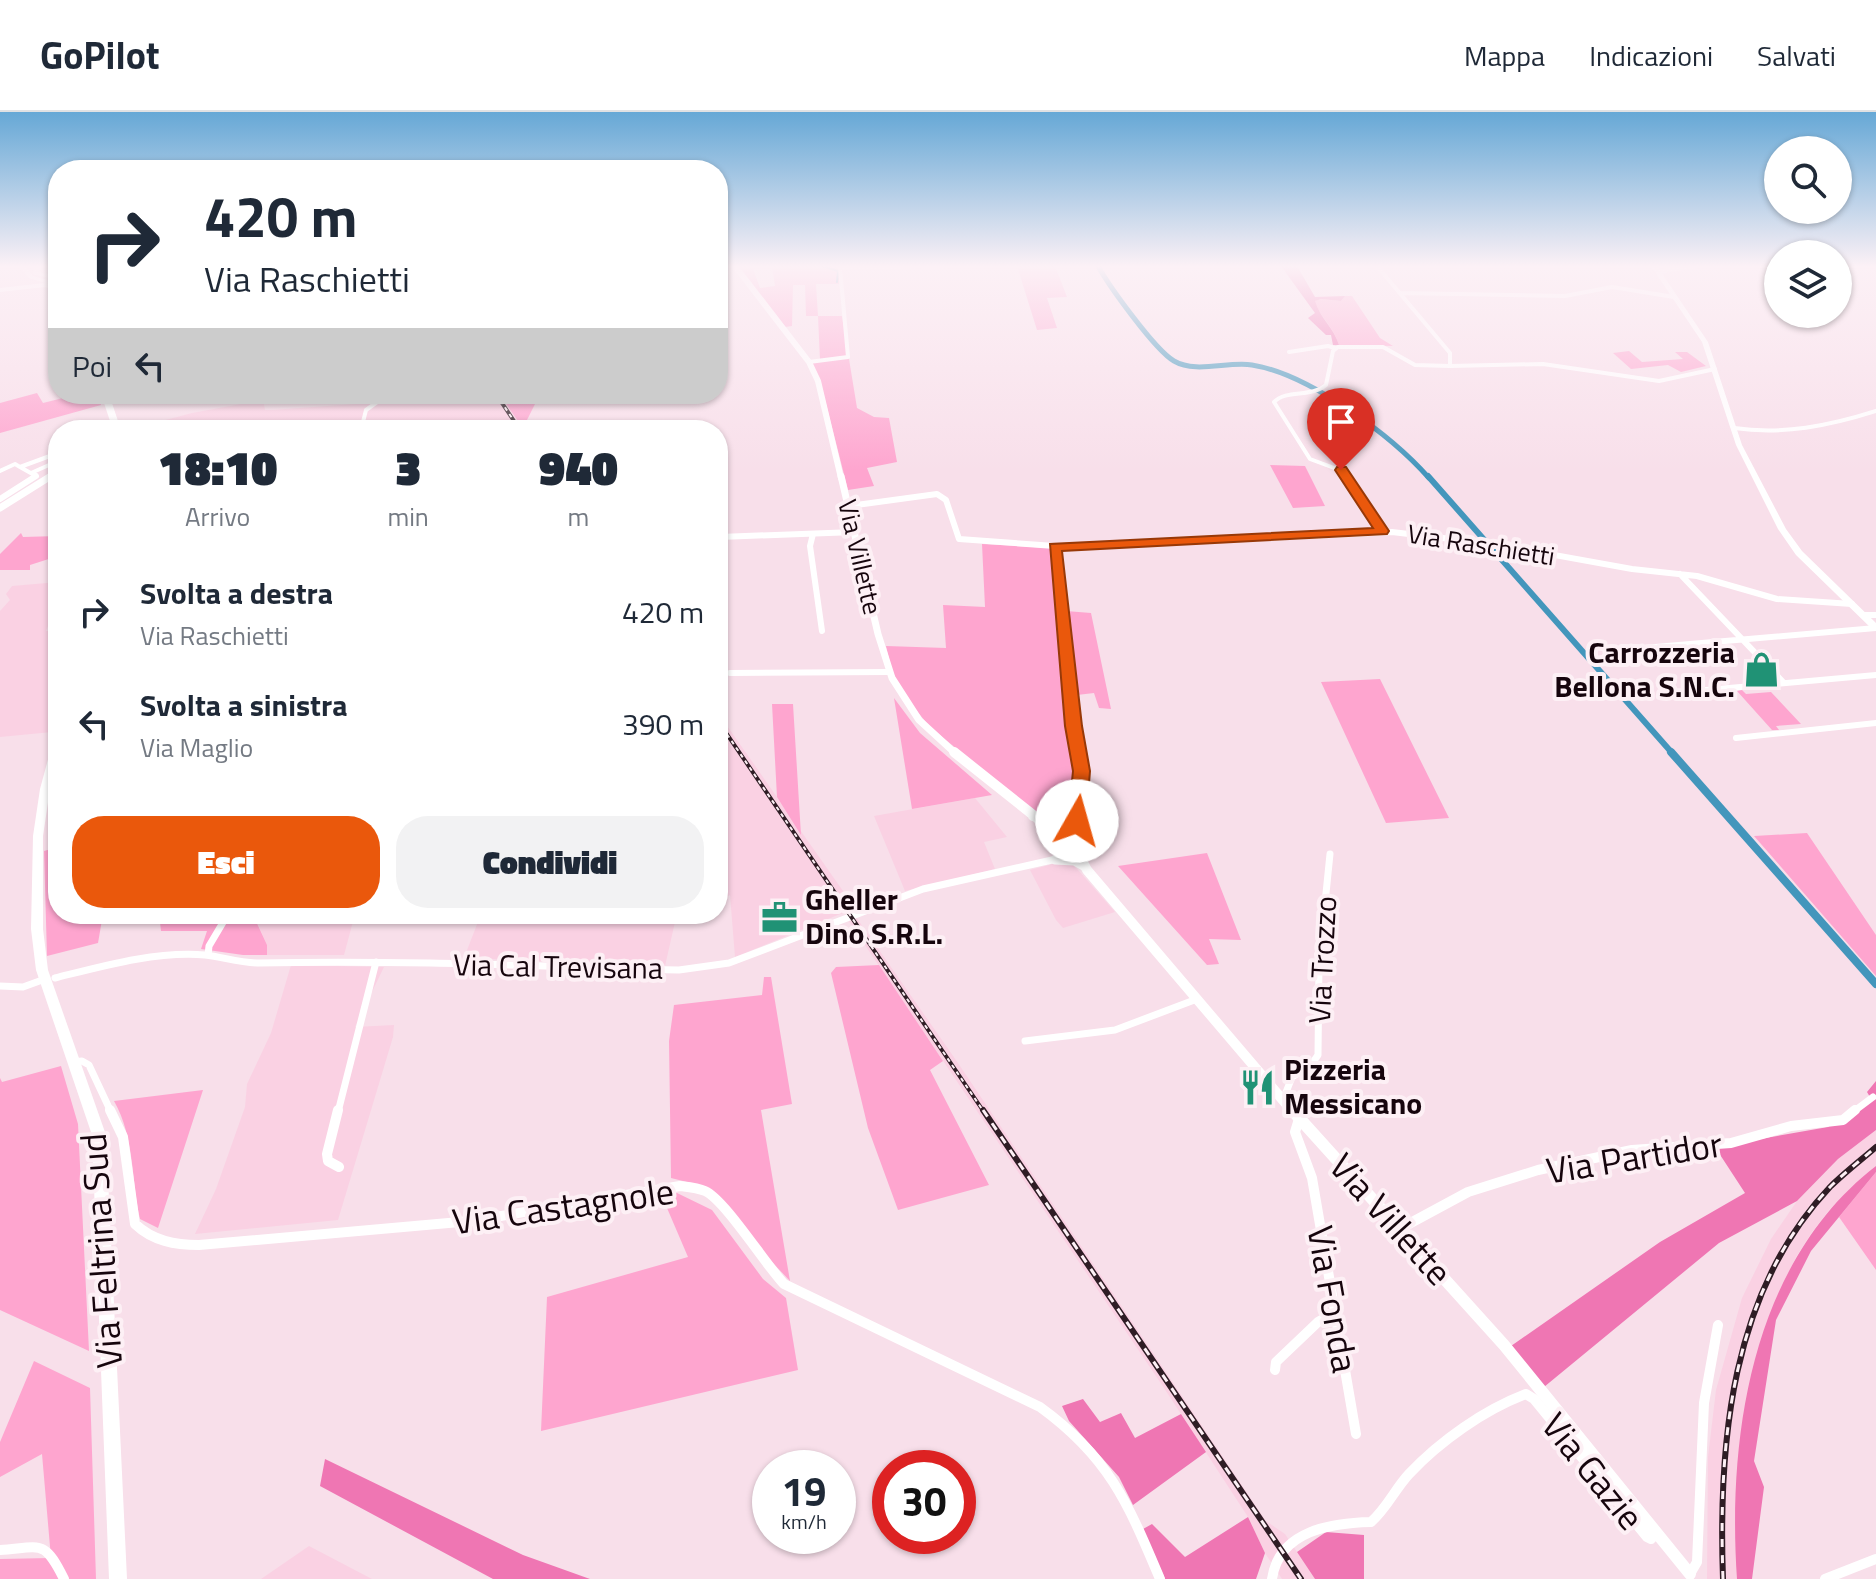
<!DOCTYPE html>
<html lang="it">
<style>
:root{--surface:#fff;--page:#f2f2f3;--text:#1f2937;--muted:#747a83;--line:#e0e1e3;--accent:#ea580c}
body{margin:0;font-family:"Titillium Web",sans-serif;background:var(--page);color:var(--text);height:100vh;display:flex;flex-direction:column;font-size:30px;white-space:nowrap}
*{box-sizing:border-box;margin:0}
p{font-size:26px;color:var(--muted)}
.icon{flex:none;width:44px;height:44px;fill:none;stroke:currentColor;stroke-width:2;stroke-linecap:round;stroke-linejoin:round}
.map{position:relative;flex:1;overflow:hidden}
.drawer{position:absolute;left:48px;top:308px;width:680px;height:504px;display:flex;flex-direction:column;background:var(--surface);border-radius:32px;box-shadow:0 2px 6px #0004}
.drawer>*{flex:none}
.hud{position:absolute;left:48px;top:48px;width:680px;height:244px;border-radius:32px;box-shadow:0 2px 6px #0004;background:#fff;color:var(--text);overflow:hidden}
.fabs{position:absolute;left:1764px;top:24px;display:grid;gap:16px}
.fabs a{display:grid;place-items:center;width:88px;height:88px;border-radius:50%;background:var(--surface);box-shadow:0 2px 6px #0004;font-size:40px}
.speed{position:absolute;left:752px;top:1338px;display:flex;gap:16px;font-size:40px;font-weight:700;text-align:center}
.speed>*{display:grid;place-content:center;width:104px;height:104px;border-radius:50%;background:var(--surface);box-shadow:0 2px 6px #0004;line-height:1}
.speed small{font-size:20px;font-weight:400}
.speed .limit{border:12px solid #d22;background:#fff;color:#111}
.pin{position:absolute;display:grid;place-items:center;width:68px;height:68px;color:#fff;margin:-82px -34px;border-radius:50% 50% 50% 0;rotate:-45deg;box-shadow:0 0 8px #0007}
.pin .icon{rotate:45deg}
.me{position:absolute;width:88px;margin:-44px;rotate:7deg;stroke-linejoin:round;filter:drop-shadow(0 0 6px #0008)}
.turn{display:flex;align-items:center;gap:28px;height:168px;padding:0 24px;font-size:36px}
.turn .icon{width:104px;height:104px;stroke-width:2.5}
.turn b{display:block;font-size:56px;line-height:68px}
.then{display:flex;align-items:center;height:76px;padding:0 24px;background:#0003;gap:16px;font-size:30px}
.eta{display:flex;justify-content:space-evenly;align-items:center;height:136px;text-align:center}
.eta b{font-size:48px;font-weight:800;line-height:56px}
.cta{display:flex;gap:16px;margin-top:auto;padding:16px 24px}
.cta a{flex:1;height:92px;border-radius:32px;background:var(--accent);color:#fff;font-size:32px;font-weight:800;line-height:92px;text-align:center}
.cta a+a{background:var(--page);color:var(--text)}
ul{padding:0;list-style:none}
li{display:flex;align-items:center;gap:24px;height:112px;padding:0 24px}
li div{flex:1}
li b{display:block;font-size:30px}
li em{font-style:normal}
header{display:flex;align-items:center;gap:48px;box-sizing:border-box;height:112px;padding:0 40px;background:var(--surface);border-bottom:2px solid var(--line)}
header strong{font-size:38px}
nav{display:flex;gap:44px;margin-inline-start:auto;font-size:28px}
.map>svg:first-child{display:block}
</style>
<header>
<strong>GoPilot</strong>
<nav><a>Mappa</a><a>Indicazioni</a><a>Salvati</a></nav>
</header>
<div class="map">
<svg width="1876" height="1467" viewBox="0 0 1876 1467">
<rect width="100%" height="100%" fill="#f8dfea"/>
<path fill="#fad1e3" d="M372,282H499L525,318H202L201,316L128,318L192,301L263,288L265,298H272L369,291Z
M58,470L57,492L46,519H58V603L52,620L0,625V499L10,488L6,482L12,474Z
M718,601L855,796L735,845L730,783L718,789Z
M975,686L1007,725L984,730L995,757L905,779L874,704Z
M1068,748L1079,759L1115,800L1063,816L1056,808L1030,758Z
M257,802H355L344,843H267V833L255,806Z
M481,802H691L675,810L665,854L464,846Z
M856,805L958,951L1266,1409L1285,1422L1315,1467H1282L1265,1441L1248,1405L1164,1276L848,808Z
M291,853L384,855L355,915L394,913L393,925L338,1108L195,1122L216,1077L245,995L247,972L271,921Z
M1876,1018V1054L1830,1097L1812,1120L1796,1145L1769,1204L1745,1295L1737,1360V1467H1707L1708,1345L1716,1278L1742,1186L1771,1127L1797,1089L1838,1047Z
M309,1434L372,1467H261Z"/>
<path fill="#fea5cf" d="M735,154H752L760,176L775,174L772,154H922V157H843L839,172H816L818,204H842L857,296L874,305L889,306L897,350L867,356L874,374L848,378L820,268L810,248H820L818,204H806L805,173H793L792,214L785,215Z
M1017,154H1055L1067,185L1047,186L1057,216L1037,218Z
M1345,184H1352L1380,226L1393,234L1339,233C1334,216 1321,206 1314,189L1321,187L1341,189Z
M1629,239L1642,250L1683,247L1675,240H1687L1706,254L1681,260L1668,253L1631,257L1613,241Z
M37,281L43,291L79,282H98L101,293L0,321V291Z
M499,282H540L523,316Z
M1270,353L1305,354L1325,394L1293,396Z
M21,421L23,425L58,424V444L30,453V458H0V442Z
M982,432L1050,436L1075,672V681L1062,704L1034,700L930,615L906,586L892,559L886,534L946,536L943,493L985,495Z
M1066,499L1091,501L1111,597L1099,596L1094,581L1077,583Z
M1380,567L1449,706L1386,711L1321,570Z
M1742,578L1746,582L1771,580L1801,612L1776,614L1779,618H1772L1737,579Z
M894,586L920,621L992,683L912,697Z
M772,592H793L801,723L777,685Z
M1807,721L1876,823V864L1754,724Z
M58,735V802H103L98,831L47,844L44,739Z
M1207,741L1241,828L1209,827L1219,852L1207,853L1118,754Z
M159,802H257L255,807L267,833V843H243L201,837L207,819H161Z
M879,853L943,949L930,958L989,1073L898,1098L868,1016L831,861L836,855Z
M764,865H771L792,992L761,998L790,1169L699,1073L671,1066L669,929L674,893L762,883Z
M61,954L78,1012L89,1239L0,1198V966L2,970Z
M203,978L158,1116L140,1107C131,1067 135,1026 114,989Z
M1876,1060V1158L1839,1105Z
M677,1081L712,1098L763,1167L786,1186L798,1258L541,1319L547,1185L688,1145L661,1082Z
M34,1249L90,1276L96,1467H0V1447L51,1446L42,1342L0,1365V1330Z"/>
<path fill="#ef76b3" d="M1281,154H1297L1315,185L1345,184L1341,189L1321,187L1315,189C1320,206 1334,216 1339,233H1333L1331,223H1326L1308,206L1315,201Z
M1876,969V1018L1838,1047L1797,1089L1719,1131L1544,1275L1511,1234L1660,1130L1745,1081L1715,1035L1828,1015L1870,985L1867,980Z
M1876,1054V1060L1811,1139L1776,1208L1754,1349L1764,1375L1752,1467H1737C1727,1321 1753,1149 1876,1054Z
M1083,1287L1100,1310L1121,1301L1135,1326L1181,1302L1206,1340L1133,1393L1119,1365L1069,1309L1062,1294Z
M325,1347L523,1443L590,1467H493L320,1374Z
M1248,1405L1265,1441L1256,1467H1165L1143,1417L1152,1412L1185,1445Z
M1326,1420L1364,1423V1467H1315L1297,1440Z"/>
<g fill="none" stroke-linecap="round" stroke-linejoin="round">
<path stroke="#4396bc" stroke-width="2" d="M822,154L838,159L837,170"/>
<path stroke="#4396bc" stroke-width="5" d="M1098,154C1109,174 1155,238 1174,249C1196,262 1228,249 1252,253C1309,262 1392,324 1429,366"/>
<path stroke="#4396bc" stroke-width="6" d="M1428,364L1673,642"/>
<path stroke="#4396bc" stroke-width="8" d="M1671,640L1876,872"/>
<path stroke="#fff" stroke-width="4" d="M1658,160L1696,154
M0,178L45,173L53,175L58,185
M1400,181L1565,184L1612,175L1674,185
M1289,240L1328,234L1335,236
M809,250L848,245L840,156L954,154
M1450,254L1543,252L1659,269L1715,257
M1734,316C1783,323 1829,314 1876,299
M361,318L366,298L380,288L382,282
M0,359L15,352L20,355
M31,361L58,349
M32,366L36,364L20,355L58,341
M1349,366L1345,360L1310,347L1274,290C1287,277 1311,286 1326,273L1333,239L1338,235H1383L1415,253L1450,254V241L1377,154"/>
<path stroke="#fff" stroke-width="6" d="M1348,364L1382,419
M0,387L36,364
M849,394L937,382L946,388L959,427L1069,435L1392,420L1493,432L1632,457L1697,464L1777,487L1852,492
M813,422L810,434L822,519
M720,425L855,420
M1055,435L1078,642
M1680,462L1784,571
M1863,503H1876
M1609,539L1876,516
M730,561L889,560
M1695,579L1876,563
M1736,626L1876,611"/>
<path stroke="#fff" stroke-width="7" d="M1064,708C1082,683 1083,670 1078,640
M1055,749L1074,750L1085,756
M208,843L209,834L228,802
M55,866C103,854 155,839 205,843C223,845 240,851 259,851C399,848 539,854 679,858L729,851L923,777L1052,748L1067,740V731
M0,874L23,875L45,867
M1025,929L1115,918L1197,887
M73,950L82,949L89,953L111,1000
M1283,988L1292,965L1311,953L1318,943L1319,850L1330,742
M338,1000L376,850
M1853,1000L1873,985"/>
<path stroke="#fff" stroke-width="10" d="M110,998L123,1025L135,1112C153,1129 175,1133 199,1133L471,1109L680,1074C688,1075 698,1076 705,1079C725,1088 765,1152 784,1172L1040,1295C1109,1345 1128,1391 1160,1467
M338,998L327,1042L328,1049L339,1055
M1299,1007L1295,1020L1312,1066L1356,1322
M1399,1112L1405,1114L1468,1080L1538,1058L1632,1038L1731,1031L1791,1014L1843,1008L1855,998
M1275,1258L1276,1250L1318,1210L1335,1200
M0,1438C42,1435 44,1427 64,1467
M1690,1462L1697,1450L1704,1291L1718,1213
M1272,1467C1279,1418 1332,1411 1371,1410C1387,1396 1395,1377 1409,1362C1440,1329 1484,1298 1526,1282L1534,1287L1647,1425L1651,1427L1656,1421
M1825,1467L1876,1447"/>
<path stroke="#fff" stroke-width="6" d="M735,154L809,250L818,269L841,366
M48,366L58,360"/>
<path stroke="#fff" stroke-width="7" d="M841,364L878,522L892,566L919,608L956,642
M0,396L51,364"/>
<path stroke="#fff" stroke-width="10" d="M954,640L1047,714L1058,728L1070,731L1080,725
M1033,704L1063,709L1079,715L1078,741L1087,758L1293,1000"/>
<path stroke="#fff" stroke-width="12" d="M1292,998L1504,1233L1690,1462"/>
<path fill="#fff" fill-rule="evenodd" d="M1651,154H1657L1708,230L1742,333L1786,417L1802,439L1876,511V519L1873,518L1796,443L1778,417L1736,333L1702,230Z"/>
<path fill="#fff" fill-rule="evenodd" d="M36,154H42L38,160L58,164V168L32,162Z
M101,282H109L121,318H113Z
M58,625V648L50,677L43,724V817L48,858L106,1023L127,1467H109L92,1023L36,858L31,817L33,724L40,677L53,629Z"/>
<path fill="#fff" fill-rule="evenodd" d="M14,154L26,155L33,164L58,171V175L29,166L22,157Z
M32,154H38L39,156L34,157Z"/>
<defs>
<path id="rail-far1" d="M496,282L520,318
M718,609L984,1000"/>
<path id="rail" d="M983,998L1301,1467
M1723,1467C1718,1330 1731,1180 1830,1075C1844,1061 1861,1048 1876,1035"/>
</defs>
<use href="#rail-far1" stroke="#2f1d25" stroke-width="4"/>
<use href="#rail" stroke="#2f1d25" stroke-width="6"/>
<use href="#rail-far1" stroke="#fdf0f5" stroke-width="2" stroke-dasharray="4" stroke-linecap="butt"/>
<use href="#rail" stroke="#fdf0f5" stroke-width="3" stroke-dasharray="8" stroke-linecap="butt"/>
</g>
<linearGradient id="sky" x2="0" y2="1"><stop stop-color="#66a8d6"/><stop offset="0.43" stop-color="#fcf1f6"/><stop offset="1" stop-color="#fcf1f6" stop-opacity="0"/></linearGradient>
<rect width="1876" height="359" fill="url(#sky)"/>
<path fill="#ea580c" stroke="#983908" stroke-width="2" d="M1337,355H1346L1389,419L1387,422L1062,439L1082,614L1090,659L1086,709L1083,714H1070L1068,709L1073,659L1065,614L1050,432L1373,416L1335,358Z"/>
<defs>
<symbol id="shop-bare" viewBox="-9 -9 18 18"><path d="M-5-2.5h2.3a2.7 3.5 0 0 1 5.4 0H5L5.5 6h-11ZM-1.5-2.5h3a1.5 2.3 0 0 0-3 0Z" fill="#209275" stroke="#fdf0f5" stroke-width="2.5" paint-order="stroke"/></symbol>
<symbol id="office-bare" viewBox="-9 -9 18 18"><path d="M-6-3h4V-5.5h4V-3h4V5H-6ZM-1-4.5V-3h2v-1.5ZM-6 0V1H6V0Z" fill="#209275" stroke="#fdf0f5" stroke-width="2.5" paint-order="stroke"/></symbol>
<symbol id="restaurant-bare" viewBox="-9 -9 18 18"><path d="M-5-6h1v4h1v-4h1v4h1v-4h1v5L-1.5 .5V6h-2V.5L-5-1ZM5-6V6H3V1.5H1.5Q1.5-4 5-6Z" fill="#209275" stroke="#fdf0f5" stroke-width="2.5" paint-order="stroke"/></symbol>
</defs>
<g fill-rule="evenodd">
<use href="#shop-bare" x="1736" y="532" width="51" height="51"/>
<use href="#office-bare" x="754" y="780" width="51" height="51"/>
<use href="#restaurant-bare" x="1232" y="950" width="51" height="51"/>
</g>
<g text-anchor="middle" stroke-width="8" stroke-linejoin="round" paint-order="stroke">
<g font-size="26" fill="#16050d" stroke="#fdf0f5">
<text transform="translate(1481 433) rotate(9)" y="9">Via Raschietti</text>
<text transform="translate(860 445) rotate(77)" y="9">Via Villette</text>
</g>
<g font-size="30" font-weight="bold" fill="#16050d" stroke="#fdf0f5" text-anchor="start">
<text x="1735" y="551" text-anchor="end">Carrozzeria<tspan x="1735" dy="34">Bellona S.N.C.</tspan></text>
<text x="805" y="798">Gheller<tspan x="805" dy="34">Dino S.R.L.</tspan></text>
<text x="1284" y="968">Pizzeria<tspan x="1284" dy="34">Messicano</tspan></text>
</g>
<g font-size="30" fill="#16050d" stroke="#fdf0f5">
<text transform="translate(1323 848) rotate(-87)" y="10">Via Trozzo</text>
<text transform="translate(558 855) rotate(1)" y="10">Via Cal Trevisana</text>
</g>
<g font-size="36" fill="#16050d" stroke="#fdf0f5">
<text transform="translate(1634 1045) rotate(-9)" y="13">Via Partidor</text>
<text transform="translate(563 1094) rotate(-8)" y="13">Via Castagnole</text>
<text transform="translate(1391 1107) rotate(48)" y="13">Via Villette</text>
<text transform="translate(101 1139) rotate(-94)" y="13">Via Feltrina Sud</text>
<text transform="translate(1333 1187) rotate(80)" y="13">Via Fonda</text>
<text transform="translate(1593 1359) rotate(51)" y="13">Via Gazie</text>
</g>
</g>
</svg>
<div class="fabs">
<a><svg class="icon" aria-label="search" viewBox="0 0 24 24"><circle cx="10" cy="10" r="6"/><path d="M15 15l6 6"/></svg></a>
<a><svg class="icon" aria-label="layers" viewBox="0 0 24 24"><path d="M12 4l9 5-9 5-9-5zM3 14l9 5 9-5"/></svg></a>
</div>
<div class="speed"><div>19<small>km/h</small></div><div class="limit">30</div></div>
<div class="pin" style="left:1341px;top:358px;background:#d93025"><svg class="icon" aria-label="arrive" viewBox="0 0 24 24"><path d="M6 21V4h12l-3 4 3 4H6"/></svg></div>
<svg class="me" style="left:1077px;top:709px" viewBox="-20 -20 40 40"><circle r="19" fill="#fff"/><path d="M0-13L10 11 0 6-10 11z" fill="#ea580c"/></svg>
<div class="hud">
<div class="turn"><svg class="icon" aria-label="right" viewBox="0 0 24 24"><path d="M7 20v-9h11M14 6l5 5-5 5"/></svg><div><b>420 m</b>Via Raschietti</div></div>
<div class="then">Poi<svg class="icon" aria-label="left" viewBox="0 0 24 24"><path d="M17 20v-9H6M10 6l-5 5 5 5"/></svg></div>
</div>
<section class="drawer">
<div class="eta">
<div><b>18:10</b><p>Arrivo</p></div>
<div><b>3</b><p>min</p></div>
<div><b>940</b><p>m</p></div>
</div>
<ul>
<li><svg class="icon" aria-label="right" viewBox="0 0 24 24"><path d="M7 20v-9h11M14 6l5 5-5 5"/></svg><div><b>Svolta a destra</b><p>Via Raschietti</p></div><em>420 m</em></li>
<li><svg class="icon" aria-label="left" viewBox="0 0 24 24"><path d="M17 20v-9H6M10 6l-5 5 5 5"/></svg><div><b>Svolta a sinistra</b><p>Via Maglio</p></div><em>390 m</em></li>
</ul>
<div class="cta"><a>Esci</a><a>Condividi</a></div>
</section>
</div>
